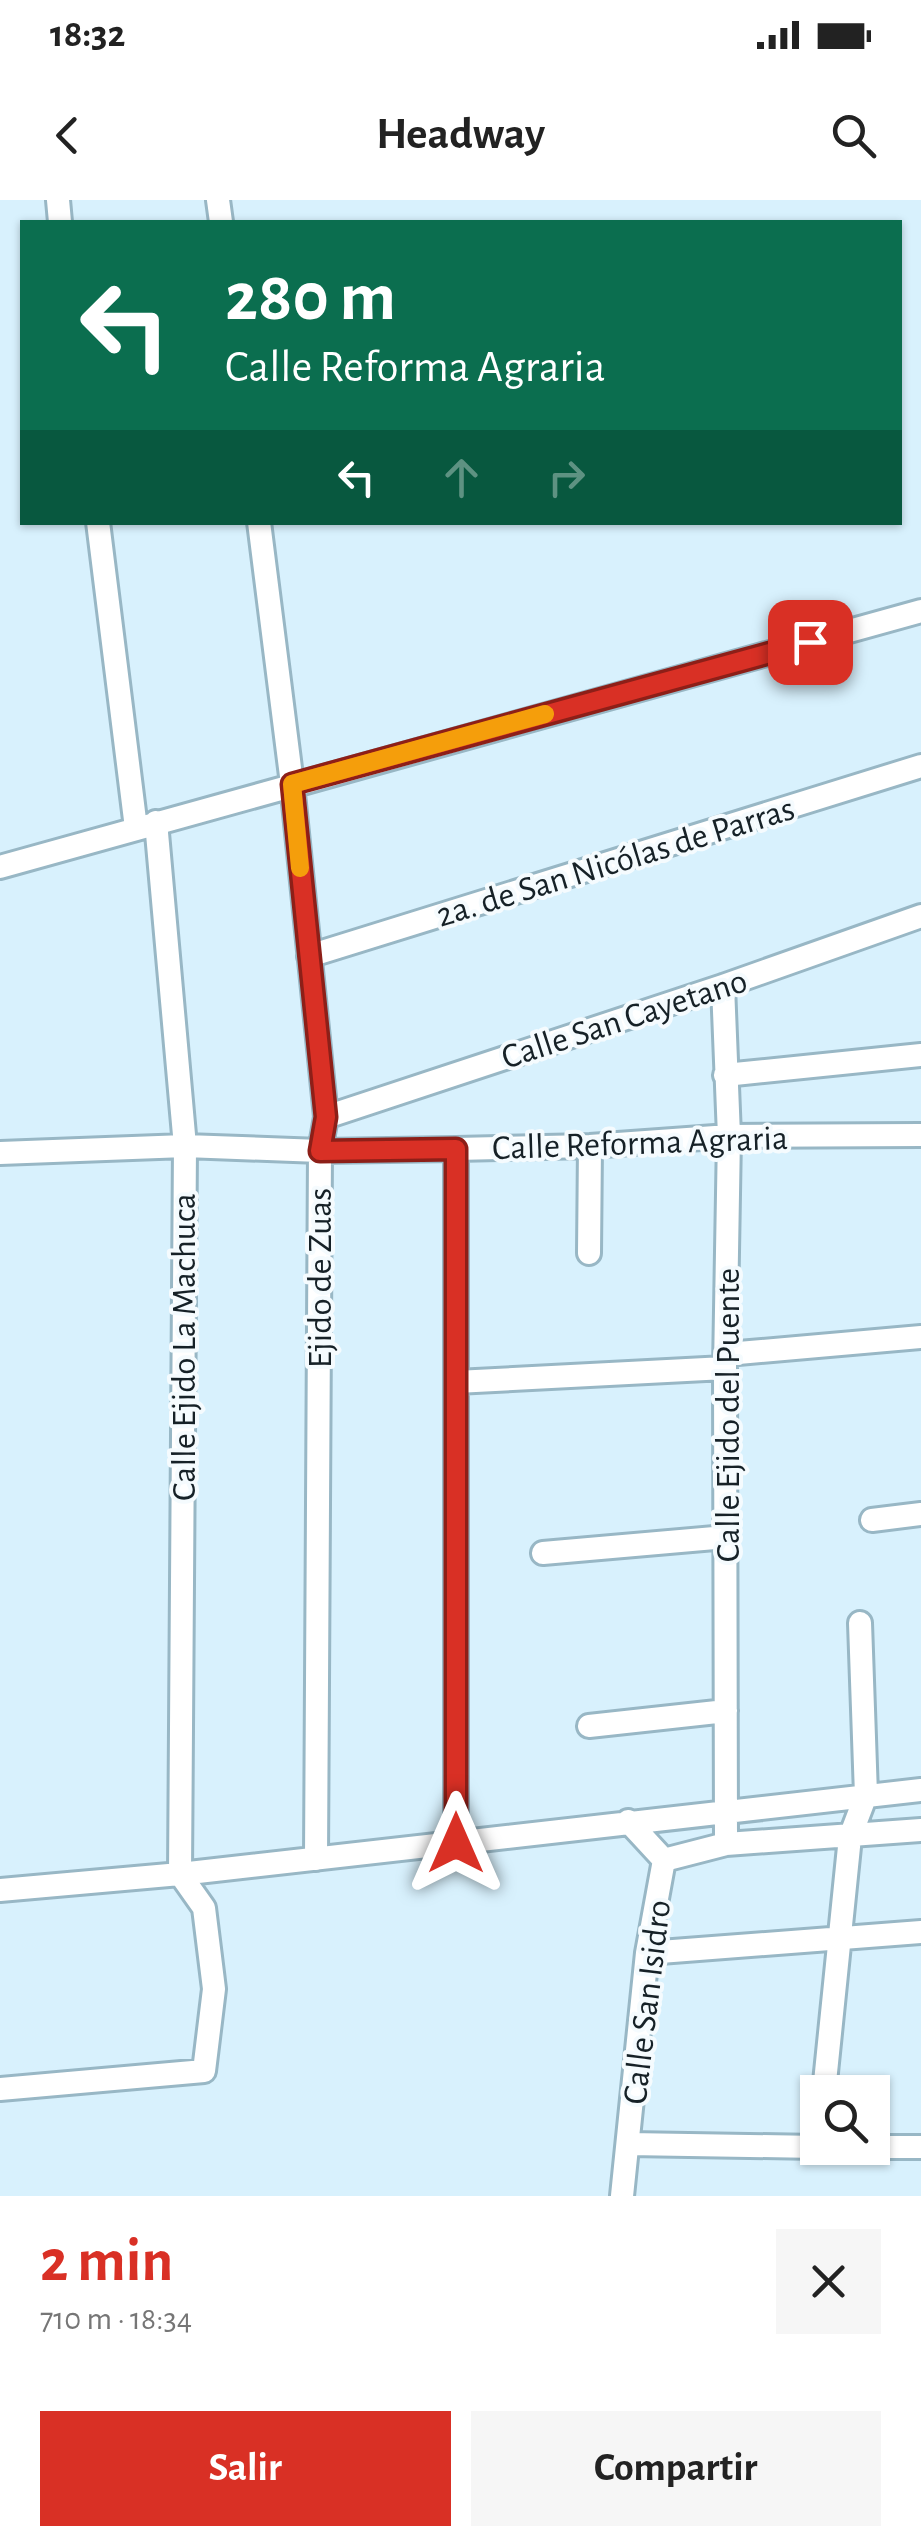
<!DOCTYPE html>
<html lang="es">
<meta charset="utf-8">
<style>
:root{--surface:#fff;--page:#f6f6f6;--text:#222;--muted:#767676;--accent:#d93025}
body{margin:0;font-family:"Alegreya Sans",sans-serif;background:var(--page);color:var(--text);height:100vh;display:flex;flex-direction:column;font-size:38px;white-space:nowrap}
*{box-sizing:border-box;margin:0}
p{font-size:32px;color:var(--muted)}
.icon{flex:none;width:55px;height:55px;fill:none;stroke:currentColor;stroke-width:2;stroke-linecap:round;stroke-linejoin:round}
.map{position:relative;height:1996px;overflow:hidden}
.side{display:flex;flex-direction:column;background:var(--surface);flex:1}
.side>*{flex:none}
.hud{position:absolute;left:20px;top:20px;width:882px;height:305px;border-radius:0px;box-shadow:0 2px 8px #0004;background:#0b6e4f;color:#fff;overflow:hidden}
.controls{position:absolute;left:800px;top:1875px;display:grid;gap:20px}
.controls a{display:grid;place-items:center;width:90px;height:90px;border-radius:0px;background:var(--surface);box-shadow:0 2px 8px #0004;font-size:50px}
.pin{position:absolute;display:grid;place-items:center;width:85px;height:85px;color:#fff;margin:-42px;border-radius:20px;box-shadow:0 5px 15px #0006}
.me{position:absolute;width:110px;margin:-55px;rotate:0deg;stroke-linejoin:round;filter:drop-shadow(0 0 8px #0008)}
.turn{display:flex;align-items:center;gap:35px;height:210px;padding:0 40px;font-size:45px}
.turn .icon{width:130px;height:130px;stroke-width:2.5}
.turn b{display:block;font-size:70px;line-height:85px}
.lanes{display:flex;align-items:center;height:95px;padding:0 40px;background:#0003;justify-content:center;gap:50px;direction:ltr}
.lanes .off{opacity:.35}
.round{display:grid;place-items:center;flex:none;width:105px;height:105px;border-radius:0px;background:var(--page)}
.head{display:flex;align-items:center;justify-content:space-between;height:170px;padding:0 40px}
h1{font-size:60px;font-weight:700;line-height:75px;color:var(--accent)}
.action{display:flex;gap:20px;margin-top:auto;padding:20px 40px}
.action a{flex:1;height:115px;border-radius:0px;background:var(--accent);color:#fff;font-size:40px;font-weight:700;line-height:115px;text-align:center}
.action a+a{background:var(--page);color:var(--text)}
.status{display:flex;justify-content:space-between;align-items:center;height:70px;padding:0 50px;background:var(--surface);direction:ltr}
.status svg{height:28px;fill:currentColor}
header{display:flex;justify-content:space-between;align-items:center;height:130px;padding:0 40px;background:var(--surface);font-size:45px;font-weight:700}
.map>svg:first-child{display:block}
</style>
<div class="status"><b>18:32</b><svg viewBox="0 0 49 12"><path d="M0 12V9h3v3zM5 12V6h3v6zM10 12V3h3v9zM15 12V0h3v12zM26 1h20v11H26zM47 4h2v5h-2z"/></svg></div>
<header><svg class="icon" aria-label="back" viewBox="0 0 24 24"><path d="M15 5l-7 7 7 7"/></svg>Headway<svg class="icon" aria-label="search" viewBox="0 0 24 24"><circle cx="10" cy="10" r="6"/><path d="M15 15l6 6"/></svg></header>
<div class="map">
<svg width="921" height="1996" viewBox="0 0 921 1996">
<rect width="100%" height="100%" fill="#d8f1fd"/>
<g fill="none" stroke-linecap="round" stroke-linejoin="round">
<defs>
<path id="minor" d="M58,0L60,22
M218,0L221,22
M98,322L136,628
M259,322L292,584L326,917L320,951L316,1659
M0,667L921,411
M309,756L921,566
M723,786L729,936L725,1168L726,1644
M725,875L921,855
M326,917L723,786L921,716
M0,953L185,946L320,951L456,949L590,946L729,936L921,935
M589,1053L590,946
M727,1154L921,1137
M456,1182L725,1168
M872,1320L921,1314
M543,1353L726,1337
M589,1526L726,1511
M628,1621L664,1660
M456,1643V949
M664,1660L726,1644L921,1630
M0,1690L180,1674L921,1590
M647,1753L921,1732
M0,1889L204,1871L214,1789L204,1708L180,1674L185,946L156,622
M824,1892L850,1637L866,1595L860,1423
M629,1944L818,1947
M872,1947H921
M622,1996L647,1753L664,1660"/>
</defs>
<use href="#minor" stroke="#98b7c5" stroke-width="28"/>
<use href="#minor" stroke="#fff" stroke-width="22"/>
</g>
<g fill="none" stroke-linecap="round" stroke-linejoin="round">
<defs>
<path id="route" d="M456,1643V949L320,951L326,917L292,584L810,442"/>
</defs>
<use href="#route" stroke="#8d1f18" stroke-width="25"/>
<use href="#route" stroke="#d93025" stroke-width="18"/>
<path stroke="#f59e0b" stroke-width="18" d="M300,668L292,584L545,514"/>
</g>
<g text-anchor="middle" stroke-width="8" stroke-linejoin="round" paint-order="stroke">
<g font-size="35" fill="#162127" stroke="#f5fbfe">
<text transform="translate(615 661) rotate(-17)" y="12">2a. de San Nicólas de Parras</text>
<text transform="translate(624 818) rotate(-18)" y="12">Calle San Cayetano</text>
<text transform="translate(640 942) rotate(-2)" y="12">Calle Reforma Agraria</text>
<text transform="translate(319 1078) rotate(-90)" y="12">Ejido de Zuas</text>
<text transform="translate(183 1147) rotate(-90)" y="12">Calle Ejido La Machuca</text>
<text transform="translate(727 1215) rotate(-90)" y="12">Calle Ejido del Puente</text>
<text transform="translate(646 1802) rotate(-83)" y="12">Calle San Isidro</text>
</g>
</g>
</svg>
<div class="controls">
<a><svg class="icon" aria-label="search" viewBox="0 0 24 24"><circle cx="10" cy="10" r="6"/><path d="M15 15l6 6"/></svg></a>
</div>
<div class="pin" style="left:810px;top:442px;background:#d93025"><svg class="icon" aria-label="arrive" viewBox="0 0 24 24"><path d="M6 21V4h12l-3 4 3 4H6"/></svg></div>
<svg class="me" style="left:456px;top:1643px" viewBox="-20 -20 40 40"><path d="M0-17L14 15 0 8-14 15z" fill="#d93025" stroke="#fff" stroke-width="4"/></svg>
<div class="hud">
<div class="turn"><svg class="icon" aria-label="left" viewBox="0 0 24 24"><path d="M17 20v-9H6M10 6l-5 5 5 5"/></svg><div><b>280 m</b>Calle Reforma Agraria</div></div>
<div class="lanes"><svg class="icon" aria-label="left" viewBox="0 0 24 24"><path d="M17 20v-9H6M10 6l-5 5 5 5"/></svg><svg class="icon off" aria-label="ahead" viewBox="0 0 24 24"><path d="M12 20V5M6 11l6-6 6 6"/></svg><svg class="icon off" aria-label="right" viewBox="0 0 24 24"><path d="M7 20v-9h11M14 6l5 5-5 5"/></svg></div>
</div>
</div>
<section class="side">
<div class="head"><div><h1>2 min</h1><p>710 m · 18:34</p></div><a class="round"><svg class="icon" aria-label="close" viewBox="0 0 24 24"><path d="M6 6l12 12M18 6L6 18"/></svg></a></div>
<div class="action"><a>Salir</a><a>Compartir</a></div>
</section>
